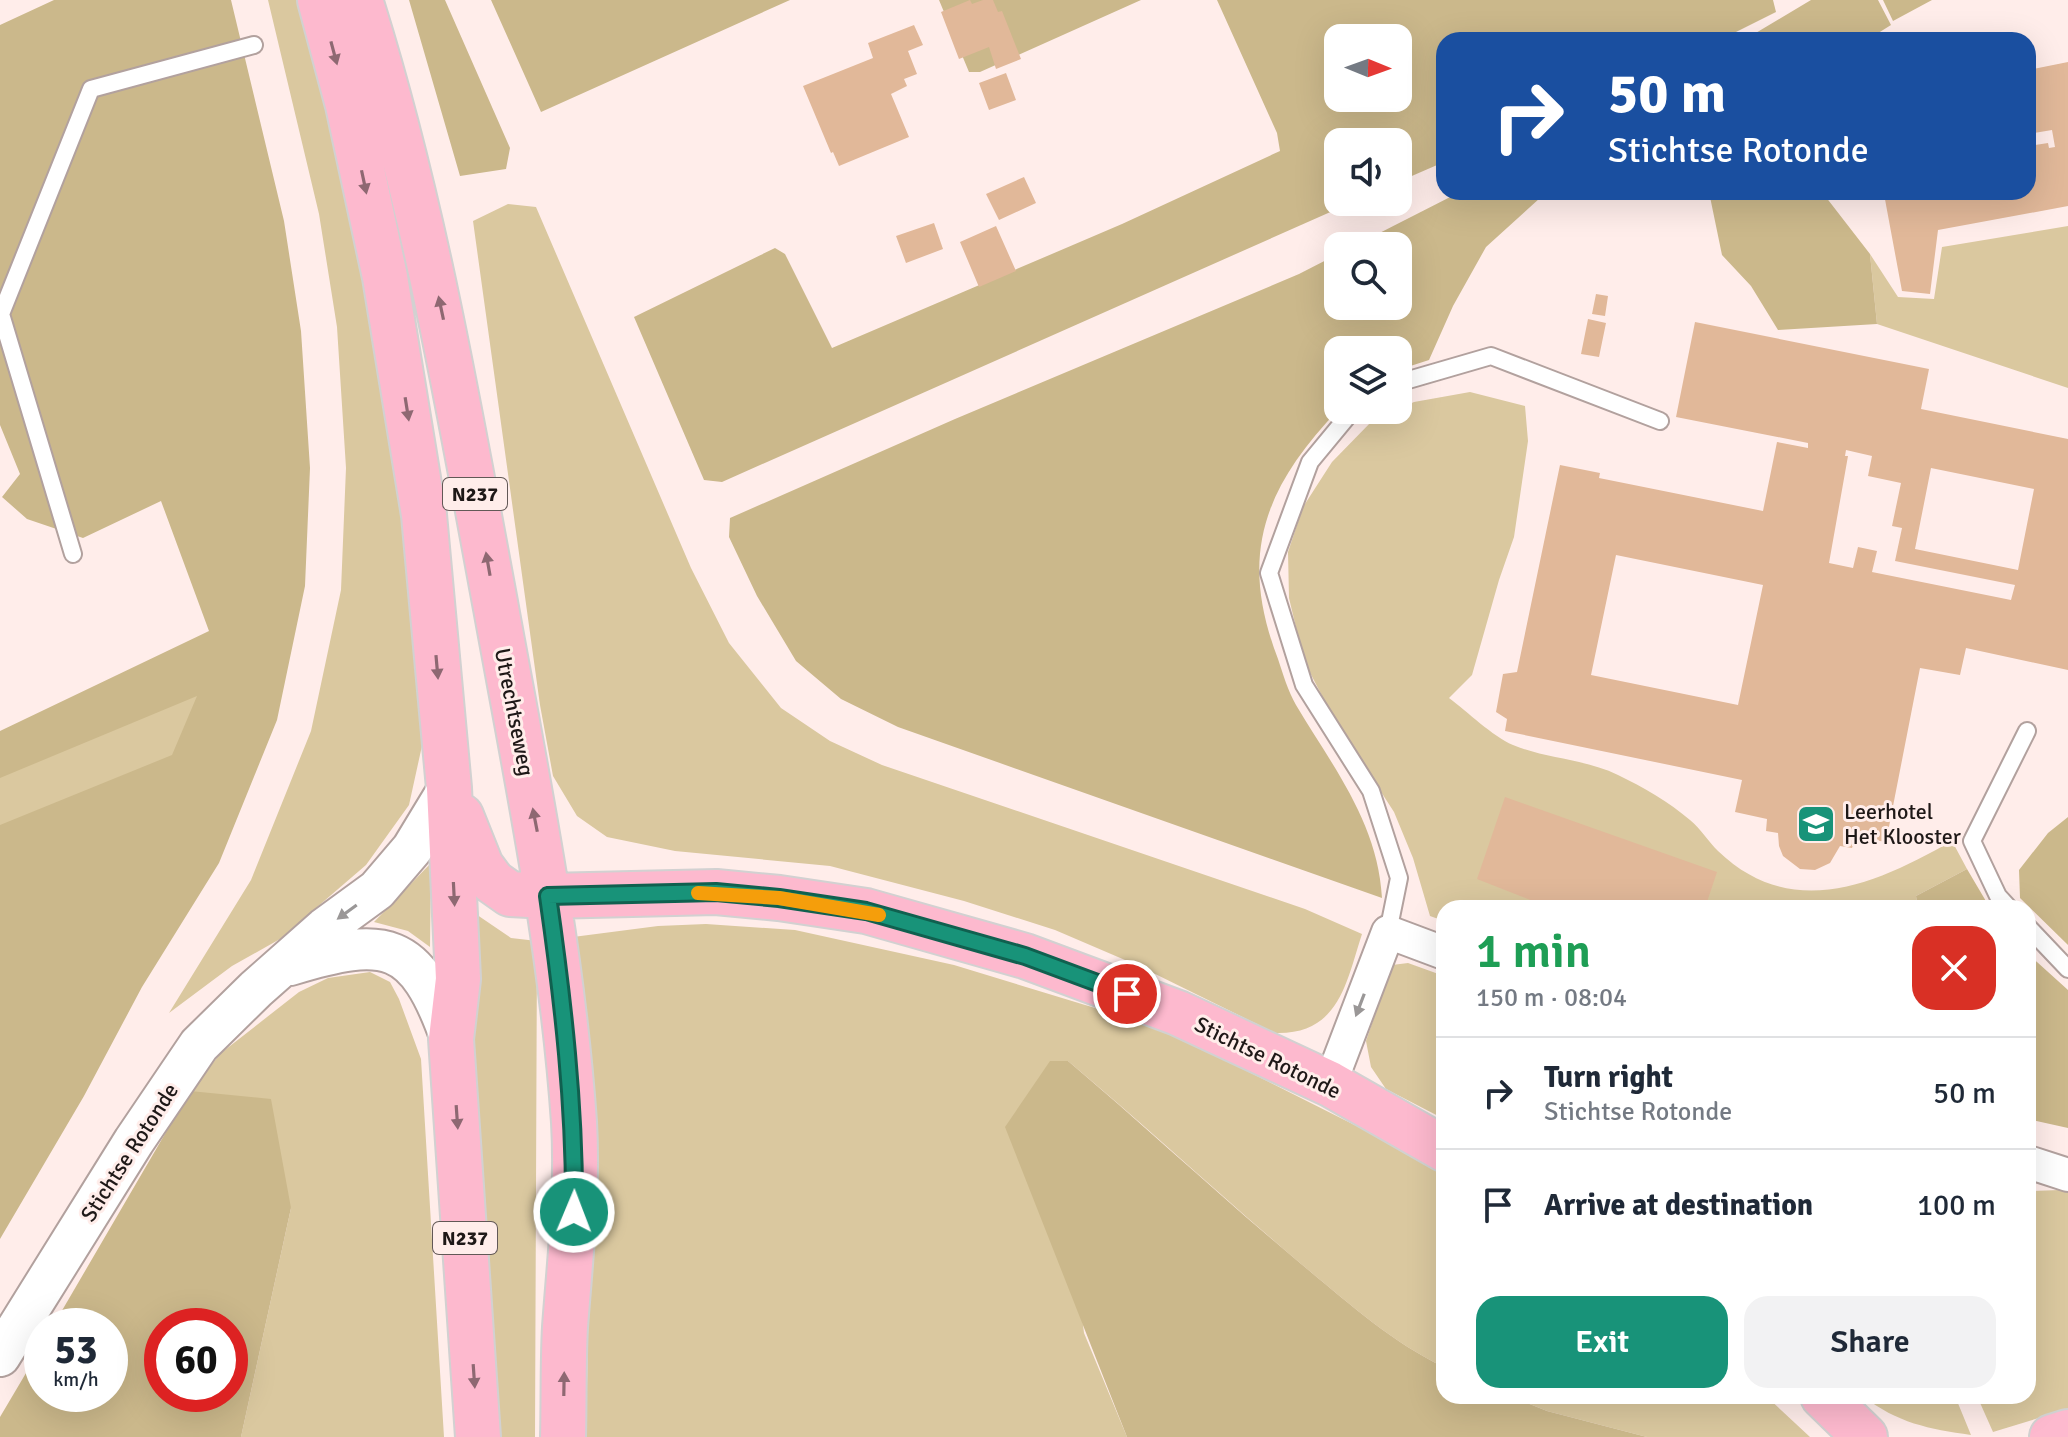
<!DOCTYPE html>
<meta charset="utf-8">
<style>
:root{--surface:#fff;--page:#f2f2f3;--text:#1f2937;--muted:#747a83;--line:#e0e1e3;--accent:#189379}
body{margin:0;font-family:Signika,sans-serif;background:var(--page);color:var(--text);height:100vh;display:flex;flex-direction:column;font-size:30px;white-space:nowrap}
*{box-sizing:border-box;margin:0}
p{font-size:26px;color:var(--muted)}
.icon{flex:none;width:44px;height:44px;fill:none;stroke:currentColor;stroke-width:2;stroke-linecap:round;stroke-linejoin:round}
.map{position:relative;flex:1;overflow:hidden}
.sheet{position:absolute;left:1436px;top:900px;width:600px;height:504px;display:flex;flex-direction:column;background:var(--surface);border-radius:24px;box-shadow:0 8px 32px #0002}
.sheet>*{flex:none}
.top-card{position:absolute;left:1436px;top:32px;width:600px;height:168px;border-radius:24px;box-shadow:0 8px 32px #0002;background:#1a4fa0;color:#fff;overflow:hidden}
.needle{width:52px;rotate:91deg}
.controls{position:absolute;left:1324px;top:24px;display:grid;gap:16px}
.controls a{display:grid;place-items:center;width:88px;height:88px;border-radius:16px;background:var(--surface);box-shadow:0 8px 32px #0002;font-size:40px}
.speed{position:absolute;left:24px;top:1308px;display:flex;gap:16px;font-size:40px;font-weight:700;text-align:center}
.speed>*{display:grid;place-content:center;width:104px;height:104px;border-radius:50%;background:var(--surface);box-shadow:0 8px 32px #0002;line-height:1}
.speed small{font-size:20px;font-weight:400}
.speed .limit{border:12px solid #d22;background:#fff;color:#111}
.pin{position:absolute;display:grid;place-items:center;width:68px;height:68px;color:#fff;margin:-34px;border:4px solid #fff;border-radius:50%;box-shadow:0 2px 8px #0007}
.me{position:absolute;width:88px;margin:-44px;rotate:1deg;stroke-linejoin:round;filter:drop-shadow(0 0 6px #0008)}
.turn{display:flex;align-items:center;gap:28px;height:168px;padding:0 40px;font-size:36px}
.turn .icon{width:104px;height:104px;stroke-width:2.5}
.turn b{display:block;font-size:56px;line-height:68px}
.round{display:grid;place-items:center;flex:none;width:84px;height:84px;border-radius:24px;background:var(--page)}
.headline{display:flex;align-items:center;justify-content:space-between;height:136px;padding:0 40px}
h1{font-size:48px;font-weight:600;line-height:60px;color:#1e9e55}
.cta{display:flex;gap:16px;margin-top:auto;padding:16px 40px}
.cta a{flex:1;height:92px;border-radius:24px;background:var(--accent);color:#fff;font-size:32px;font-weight:600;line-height:92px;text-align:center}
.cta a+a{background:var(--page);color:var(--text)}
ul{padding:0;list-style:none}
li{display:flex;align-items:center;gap:24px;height:112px;padding:0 40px;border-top:2px solid var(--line)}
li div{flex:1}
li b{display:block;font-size:30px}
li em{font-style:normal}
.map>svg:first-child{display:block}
</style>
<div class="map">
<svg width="2068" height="1437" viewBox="0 0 2068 1437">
<rect width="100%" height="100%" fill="#ffedea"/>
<path fill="#dac89f" d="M268,0H307L399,448L425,732L409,805L366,865L280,939L232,966L169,1013L251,880L311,731L341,590L346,468L337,327L319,214Z
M508,204L536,207L691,568L729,643L781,708L830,741L882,765L1305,909L1362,934C1346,983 1339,1035 1275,1033L1139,966L1055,930L964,901L830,866L675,851L607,837L577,816L553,776L540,705L473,221Z
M2068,226V388L1877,324L1870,254L1898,297L1934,299L1942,247Z
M1470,392L1525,406L1528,441L1514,537L1499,580L1472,675L1449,698C1468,712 1492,736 1513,745C1546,759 1586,759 1618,775C1643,787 1669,802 1690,820C1701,829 1708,841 1718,851C1792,922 1876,884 1952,841L1967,869L1916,896L1918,908H1444V921L1430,916L1413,858L1394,812L1334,719L1304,661L1289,598L1288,552L1303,507L1332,462L1371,422L1414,402Z
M233,666L191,764L0,841V765Z
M431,863L430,947L408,931L374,922Z
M464,906L511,938L537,941L535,1437H497Z
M706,924L795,930L954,965L1164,1029L1444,1170V1367C1391,1342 1345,1300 1300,1263C1222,1197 1147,1127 1068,1061H1050L1084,1333L1127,1437H586L589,1286L573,937L658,926Z
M1408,963L1444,976V1119L1386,1089L1371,1067L1366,1041L1392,965Z
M370,972L390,982L399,999L421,1059L444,1437H241L291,1208L190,1091L221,1053L299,992L328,978Z
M2060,1190L2068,1192V1409L1993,1432L1977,1396H2028V1191Z
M1510,1396H1766L1810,1437H1647L1547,1411Z
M1863,1396H1955L1971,1435C1929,1429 1897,1423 1863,1396Z"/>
<path fill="#cbb88b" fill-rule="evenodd" d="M54,0H231L284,221L301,331L310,468L305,586L277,720L219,863L142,987L84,1096L0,1239V825L172,755L197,696L0,778V731L209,631L161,501L83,538L27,519L2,497L20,474L0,425V25Z
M409,0H445L510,148L506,169L460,176Z
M491,0H790L541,112Z
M939,0H1141L980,72H969Z
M1217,0H1773L1776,12L1720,40H1444V162L1398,182V142H1338V202H1353L722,482L704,480L634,317L775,248L785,254L832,348L1122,224L1280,151L1277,133ZM1338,38H1398V98H1338Z
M1811,0H1878L1891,25L1867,40H1744Z
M1883,0H1932L1893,21Z
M1460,192H1552L1540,198L1486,247L1453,306L1429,360L1398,370V350H1338V410C1264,488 1238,555 1278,659C1283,674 1288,691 1296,705C1333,767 1378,823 1382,898L898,727L841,699L796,661L757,596L729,537L730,518L955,419L1299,274L1338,254V306H1398V246H1354Z
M1709,192H1822L1870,254L1877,324L1778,330L1751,286L1722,255Z
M2068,817V945L2020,898L2019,870L2048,833Z
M1967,869L1990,908H1918L1916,896Z
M2028,954L2068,990V1128L2028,1119Z
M1050,1061H1068C1146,1127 1221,1197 1300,1263C1345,1300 1391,1342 1444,1367V1396H1510L1547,1411L1647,1437H1127L1005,1127Z
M190,1091L271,1099L291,1208L241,1437H0V1417L42,1346V1394H110V1326H53ZM162,1326H230V1394H162Z"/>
<path fill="#e1b899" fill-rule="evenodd" d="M970,0L972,4L983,0H993L998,12L1002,11L1021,59L996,69L989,47L959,59L941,12Z
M914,25L923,45L908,51L917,74L904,79L907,86L891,94L909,137L839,166L833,152L831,153L803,86L873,58L868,43Z
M2068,62V206L1938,230L1930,294L1902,291L1884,194L1876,195V192H2028V146L2048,143L2049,148L2055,147L2052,130L2034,133L2033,124L2028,125V70Z
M1006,73L1016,100L989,110L979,83Z
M1024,177L1036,203L999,220L986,194Z
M934,223L943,249L906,263L896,236Z
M996,226L1016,271L979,287L960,242Z
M1596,294L1608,296L1605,316L1592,314Z
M1588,319L1606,323L1599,357L1581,354Z
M1695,322L1929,369L1921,409L2068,439V670L1966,648L1960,675L1920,668L1886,842L1856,837L1852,848L1840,846L1830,863L1815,870L1800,869L1783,856L1779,846L1778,833L1766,831L1767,819L1735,812L1742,780L1505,731L1507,719L1496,712L1503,674L1517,672L1560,465L1600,473L1599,478L1763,511L1777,442L1808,448V443L1676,417ZM1846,450L1872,456L1868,476L1901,483L1892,526L1902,528L1895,561L2015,585L2011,600L1872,572L1877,551L1858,547L1853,568L1829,563L1848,456H1845ZM1931,468L2034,489L2018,570L1915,549ZM1616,555L1763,585L1738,705L1591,675Z
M1505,797L1717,872L1705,908H1551L1477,879Z"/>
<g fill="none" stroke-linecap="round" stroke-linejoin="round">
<defs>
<path id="service" d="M1398,383L1491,356L1660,421
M1353,410L1310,462L1269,573L1304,685L1371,791L1399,878L1388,932
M73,554L1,314L91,89L254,45
M2009,908L1998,896L1972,841L2027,731
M2028,927L2068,969"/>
<path id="minor" d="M1330,1084L1388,932L1444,953
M2028,1162L2068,1175"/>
<path id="tertiary" d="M290,965C386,936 416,940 451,1039
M0,1356L134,1141L199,1045L256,989L325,928L377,890L412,849L449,788"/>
<path id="primary" d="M320,0L348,105L385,277L424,515L449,788L458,979L451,1039L478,1437
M360,0C423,199 458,403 496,608C527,779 562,949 574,1122C578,1191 570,1259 565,1327C563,1363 564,1400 563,1437
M461,816L481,866L493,882L510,894L548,896L716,892L779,898L866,911L1025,956L1178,1013L1330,1084L1444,1149
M1823,1396L1865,1437
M2052,1437L2068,1432"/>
</defs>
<use href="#service" stroke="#b2a19e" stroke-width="20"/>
<use href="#minor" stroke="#b2a19e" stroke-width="36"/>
<use href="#tertiary" stroke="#b2a19e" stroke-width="44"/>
<use href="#primary" stroke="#d2d1d1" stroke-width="48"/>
<use href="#service" stroke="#fff" stroke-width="16"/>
<use href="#minor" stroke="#fff" stroke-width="32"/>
<use href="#tertiary" stroke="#fff" stroke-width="40"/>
<use href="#primary" stroke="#fdb9ce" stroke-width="44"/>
</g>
<defs><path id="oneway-solid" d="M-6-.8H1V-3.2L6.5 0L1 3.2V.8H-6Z" transform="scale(2)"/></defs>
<g fill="#8e6872">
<use href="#oneway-solid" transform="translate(334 53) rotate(75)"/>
<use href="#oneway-solid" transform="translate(364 182) rotate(78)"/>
<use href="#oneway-solid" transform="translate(441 308) rotate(-102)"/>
<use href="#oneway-solid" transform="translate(407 409) rotate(81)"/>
<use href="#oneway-solid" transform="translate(488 564) rotate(-100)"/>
<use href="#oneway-solid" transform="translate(437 667) rotate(85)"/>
<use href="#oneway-solid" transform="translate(535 820) rotate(-101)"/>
<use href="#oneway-solid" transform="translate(454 894) rotate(87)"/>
<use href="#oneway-solid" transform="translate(457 1117) rotate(86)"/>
<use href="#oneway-solid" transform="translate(474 1376) rotate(86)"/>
<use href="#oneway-solid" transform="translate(564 1384) rotate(-89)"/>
</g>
<g fill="#9a9797">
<use href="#oneway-solid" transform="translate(347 912) rotate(144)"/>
<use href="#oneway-solid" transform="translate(1360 1005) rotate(111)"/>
</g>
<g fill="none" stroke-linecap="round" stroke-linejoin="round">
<defs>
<path id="route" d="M574,1212C575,1106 563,1001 548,896L716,892L779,898L866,911L1025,956L1127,994"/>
</defs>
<use href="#route" stroke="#10604f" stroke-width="20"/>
<use href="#route" stroke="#189379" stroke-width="14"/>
<path stroke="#f59e0b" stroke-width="14" d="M698,893L779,898L879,915"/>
</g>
<defs>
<symbol id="school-square" viewBox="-11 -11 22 22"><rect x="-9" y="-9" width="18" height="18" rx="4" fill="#189379" stroke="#ffedea"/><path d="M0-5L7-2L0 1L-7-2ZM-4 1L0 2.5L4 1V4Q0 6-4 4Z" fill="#fff"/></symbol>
</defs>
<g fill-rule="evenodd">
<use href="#school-square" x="1794" y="802" width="44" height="44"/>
</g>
<g text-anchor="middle" stroke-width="6" stroke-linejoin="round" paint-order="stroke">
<g fill="#ffedea" stroke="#625856" stroke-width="2">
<rect x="443" y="478" width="64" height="32" rx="6"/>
<rect x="433" y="1222" width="64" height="32" rx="6"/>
</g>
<g font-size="20" font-weight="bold" fill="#1e1817">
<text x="475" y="501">N237</text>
<text x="465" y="1245">N237</text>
</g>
<g font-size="22" fill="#1e1817" stroke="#ffedea">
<text transform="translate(515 712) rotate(79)" y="8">Utrechtseweg</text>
<text transform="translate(1268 1057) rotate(26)" y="8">Stichtse Rotonde</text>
<text transform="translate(129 1152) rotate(-57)" y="8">Stichtse Rotonde</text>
</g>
<g font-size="22" fill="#1e1817" stroke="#ffedea" text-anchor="start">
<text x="1844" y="819">Leerhotel<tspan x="1844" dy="25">Het Klooster</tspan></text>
</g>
</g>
</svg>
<div class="controls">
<a><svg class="needle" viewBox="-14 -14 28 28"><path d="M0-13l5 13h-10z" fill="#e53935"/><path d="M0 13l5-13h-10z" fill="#747a83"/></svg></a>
<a><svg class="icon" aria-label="sound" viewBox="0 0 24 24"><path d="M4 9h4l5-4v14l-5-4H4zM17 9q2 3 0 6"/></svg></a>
<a><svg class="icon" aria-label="search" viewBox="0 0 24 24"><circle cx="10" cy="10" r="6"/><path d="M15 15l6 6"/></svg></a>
<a><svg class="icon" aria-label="layers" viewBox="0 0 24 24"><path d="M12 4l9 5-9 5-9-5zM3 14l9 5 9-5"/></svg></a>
</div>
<div class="speed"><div>53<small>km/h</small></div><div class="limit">60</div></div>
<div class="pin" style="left:1127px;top:994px;background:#d93025"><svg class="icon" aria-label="arrive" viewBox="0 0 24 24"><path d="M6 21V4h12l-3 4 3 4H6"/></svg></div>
<svg class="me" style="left:574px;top:1212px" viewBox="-20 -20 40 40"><circle r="17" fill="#189379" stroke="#fff" stroke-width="3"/><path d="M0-11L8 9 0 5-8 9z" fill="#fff"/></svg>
<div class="top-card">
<div class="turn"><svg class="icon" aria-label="right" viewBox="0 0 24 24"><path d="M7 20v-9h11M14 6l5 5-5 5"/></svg><div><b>50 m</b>Stichtse Rotonde</div></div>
</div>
<section class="sheet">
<div class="headline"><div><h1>1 min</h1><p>150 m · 08:04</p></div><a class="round" style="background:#d93025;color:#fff"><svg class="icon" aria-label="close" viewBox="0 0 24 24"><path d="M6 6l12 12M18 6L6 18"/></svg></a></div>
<ul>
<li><svg class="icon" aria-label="right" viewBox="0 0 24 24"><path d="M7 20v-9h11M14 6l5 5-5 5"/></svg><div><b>Turn right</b><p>Stichtse Rotonde</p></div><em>50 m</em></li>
<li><svg class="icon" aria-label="arrive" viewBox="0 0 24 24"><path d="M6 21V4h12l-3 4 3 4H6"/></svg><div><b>Arrive at destination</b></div><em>100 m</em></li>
</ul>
<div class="cta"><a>Exit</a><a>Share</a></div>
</section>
</div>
